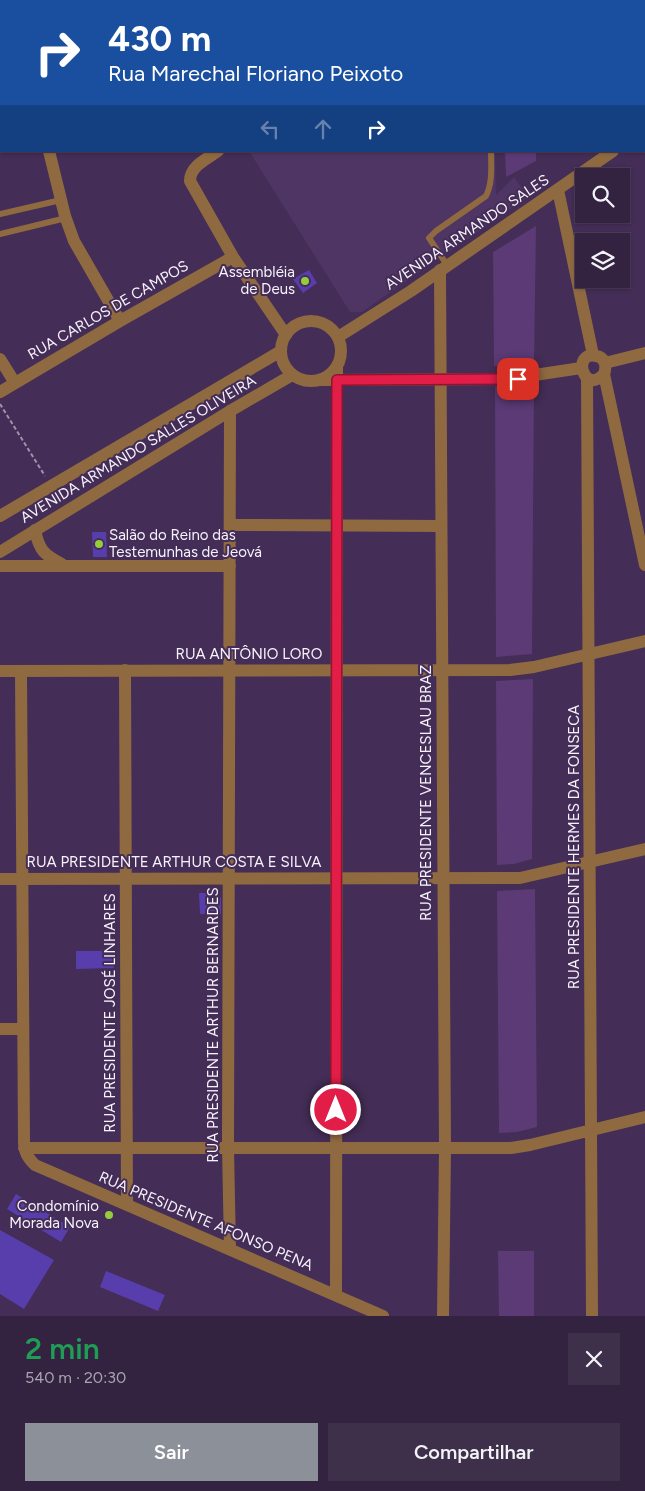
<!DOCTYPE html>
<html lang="pt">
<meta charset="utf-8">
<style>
:root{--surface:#332240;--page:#3e2f4b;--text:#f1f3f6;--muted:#a9a4b1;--line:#4e3f59;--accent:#8c9099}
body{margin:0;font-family:Figtree,sans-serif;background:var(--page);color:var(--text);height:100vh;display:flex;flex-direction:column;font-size:19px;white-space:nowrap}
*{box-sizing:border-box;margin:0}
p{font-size:16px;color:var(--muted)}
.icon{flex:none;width:28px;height:28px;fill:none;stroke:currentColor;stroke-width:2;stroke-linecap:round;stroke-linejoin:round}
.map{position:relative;height:1316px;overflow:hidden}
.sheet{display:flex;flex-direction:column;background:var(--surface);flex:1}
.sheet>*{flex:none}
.hud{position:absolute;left:0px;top:0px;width:645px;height:152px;box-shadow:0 1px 4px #0004,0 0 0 1px var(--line);background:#1a4fa0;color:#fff;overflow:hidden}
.fabs{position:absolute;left:575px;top:168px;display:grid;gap:10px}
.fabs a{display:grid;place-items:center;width:55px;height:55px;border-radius:0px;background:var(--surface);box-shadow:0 1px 4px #0004,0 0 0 1px var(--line);font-size:25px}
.pin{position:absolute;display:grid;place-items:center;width:42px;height:42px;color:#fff;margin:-21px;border-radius:10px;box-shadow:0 2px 8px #0006}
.me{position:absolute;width:55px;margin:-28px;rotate:0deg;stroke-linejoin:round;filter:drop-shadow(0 0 4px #0008)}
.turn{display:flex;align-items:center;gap:18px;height:105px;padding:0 25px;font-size:22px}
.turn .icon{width:65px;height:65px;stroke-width:2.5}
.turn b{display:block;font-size:35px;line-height:42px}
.lanes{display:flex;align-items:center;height:48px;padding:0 25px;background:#0003;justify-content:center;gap:25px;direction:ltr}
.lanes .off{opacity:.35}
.round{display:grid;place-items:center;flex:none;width:52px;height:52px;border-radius:0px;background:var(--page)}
.head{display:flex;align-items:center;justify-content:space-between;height:85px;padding:0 25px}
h1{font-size:30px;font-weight:600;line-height:38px;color:#1e9e55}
.button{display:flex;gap:10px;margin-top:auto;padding:10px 25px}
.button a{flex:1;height:58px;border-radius:0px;background:var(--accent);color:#fff;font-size:20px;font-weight:600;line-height:58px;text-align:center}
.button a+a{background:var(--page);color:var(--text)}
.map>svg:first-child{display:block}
</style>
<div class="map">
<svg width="645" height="1316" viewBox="0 0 645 1316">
<rect width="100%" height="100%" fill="#442d56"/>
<path fill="#4f3564" d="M249,151H495L496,195L514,177L528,197L362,312H350Z"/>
<path fill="#5b3a75" d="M505,151H536V161L506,177Z
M536,226L534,366H494L493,252Z
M534,384L532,654L496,657L495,386Z
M533,679L532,859L514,864L497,865L496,681Z
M535,889L537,1127L517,1132L499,1133L497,891Z
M498,1251H534V1316H499Z"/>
<path fill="#583eac" d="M309,270L317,283L303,293L293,279Z
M92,532H106L107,557H93Z
M214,890L221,898V914H200L199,893H210Z
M76,951H113L114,968L76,969Z
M16,1194L70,1227L61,1242L7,1209Z
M0,1230L54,1260L24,1309L0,1294Z
M106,1271L165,1295L158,1311L100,1287Z"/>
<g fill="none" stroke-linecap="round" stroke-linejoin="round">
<path stroke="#a091ab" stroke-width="2" stroke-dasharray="4 2.5" stroke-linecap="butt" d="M0,404L45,476"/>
<path stroke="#8f6a40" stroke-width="6" d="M246,0L247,1
M0,214L61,200
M0,234L66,218
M447,265L429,238L436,231L486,196C493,182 491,166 491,151"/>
<path stroke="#8f6a40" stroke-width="12" d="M30,1L31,0
M49,151L65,216L74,241L120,321
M218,151C207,159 190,166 190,181L233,257L286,335
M558,190L593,355
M440,270L445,1149L443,1316
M0,359L15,383
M605,363L645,353
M604,374C584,396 571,351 596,356C605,357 607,366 604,374L645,565
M587,378L592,1316
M320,380L508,379L581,368
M0,392L120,321L233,257
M230,525L441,526
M35,530C39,550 44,555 62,564
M0,566H230
M125,670L127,1205
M21,671L24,1142C24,1152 28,1158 35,1165L383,1316
M0,1029H22
M24,1148H511L530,1145L645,1117
M230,1249L228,1148L230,411
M336,1295L337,366"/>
<path stroke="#8f6a40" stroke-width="12" d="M644,130L645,129
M281 351a30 30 0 1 1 60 0a30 30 0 1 1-60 0Z
M338,337L411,291L613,151
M0,516L281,351
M0,552L230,411L292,375
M0,671L510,670L534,667L645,641
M0,879L510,878H520L645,849"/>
<path stroke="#eea346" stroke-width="14" d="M645,0V2"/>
</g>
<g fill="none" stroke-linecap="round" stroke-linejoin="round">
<defs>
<path id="route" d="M336,1110L337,380L518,379"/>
</defs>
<use href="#route" stroke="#92132f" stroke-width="12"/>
<use href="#route" stroke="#e11d48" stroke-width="9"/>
</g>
<g fill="#94cc3c" stroke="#442d56" stroke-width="2">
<circle cx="305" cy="281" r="5"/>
<circle cx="99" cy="544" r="5"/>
<circle cx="109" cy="1215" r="5"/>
</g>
<g text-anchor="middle" stroke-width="4" stroke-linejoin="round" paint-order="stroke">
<g font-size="15" fill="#f7f1fc" stroke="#442d56">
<text transform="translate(467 232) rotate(-34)" y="5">AVENIDA ARMANDO SALES</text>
<text transform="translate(108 310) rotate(-30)" y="5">RUA CARLOS DE CAMPOS</text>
<text transform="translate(138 449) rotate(-31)" y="5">AVENIDA ARMANDO SALLES OLIVEIRA</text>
<text x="249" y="659">RUA ANTÔNIO LORO</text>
<text transform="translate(426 793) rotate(-90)" y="5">RUA PRESIDENTE VENCESLAU BRAZ</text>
<text transform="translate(574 847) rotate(-90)" y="5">RUA PRESIDENTE HERMES DA FONSECA</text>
<text x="174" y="867">RUA PRESIDENTE ARTHUR COSTA E SILVA</text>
<text transform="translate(110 1013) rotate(-90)" y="5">RUA PRESIDENTE JOSÉ LINHARES</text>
<text transform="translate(213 1025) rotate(-90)" y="5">RUA PRESIDENTE ARTHUR BERNARDES</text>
<text transform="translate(206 1221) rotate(23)" y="5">RUA PRESIDENTE AFONSO PENA</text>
</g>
<g font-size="15" fill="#f7f1fc" stroke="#442d56" text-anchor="end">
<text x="295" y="277">Assembléia<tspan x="295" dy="17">de Deus</tspan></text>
<text x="109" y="540" text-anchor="start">Salão do Reino das<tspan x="109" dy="17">Testemunhas de Jeová</tspan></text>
<text x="99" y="1211">Condomínio<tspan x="99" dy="17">Morada Nova</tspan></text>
</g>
</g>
</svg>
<div class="fabs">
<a><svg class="icon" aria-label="search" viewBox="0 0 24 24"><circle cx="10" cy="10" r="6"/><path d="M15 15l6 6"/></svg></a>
<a><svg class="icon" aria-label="layers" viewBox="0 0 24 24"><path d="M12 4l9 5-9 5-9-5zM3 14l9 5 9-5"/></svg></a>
</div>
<div class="pin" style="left:518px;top:379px;background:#d93025"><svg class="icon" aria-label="arrive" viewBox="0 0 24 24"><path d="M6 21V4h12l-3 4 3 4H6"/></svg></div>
<svg class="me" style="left:336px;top:1110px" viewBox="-20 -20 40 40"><circle r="17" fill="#e11d48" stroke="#fff" stroke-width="3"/><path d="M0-11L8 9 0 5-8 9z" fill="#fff"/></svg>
<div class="hud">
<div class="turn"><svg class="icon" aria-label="right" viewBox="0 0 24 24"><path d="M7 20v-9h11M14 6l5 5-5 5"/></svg><div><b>430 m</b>Rua Marechal Floriano Peixoto</div></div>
<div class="lanes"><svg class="icon off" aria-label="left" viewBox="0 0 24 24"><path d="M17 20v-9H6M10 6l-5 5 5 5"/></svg><svg class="icon off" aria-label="ahead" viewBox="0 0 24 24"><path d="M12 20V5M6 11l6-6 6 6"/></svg><svg class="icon" aria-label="right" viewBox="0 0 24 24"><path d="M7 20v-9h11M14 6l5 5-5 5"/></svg></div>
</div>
</div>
<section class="sheet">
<div class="head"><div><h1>2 min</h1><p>540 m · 20:30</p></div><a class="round"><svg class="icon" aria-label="close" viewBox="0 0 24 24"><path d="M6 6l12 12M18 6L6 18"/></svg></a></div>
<div class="button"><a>Sair</a><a>Compartilhar</a></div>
</section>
